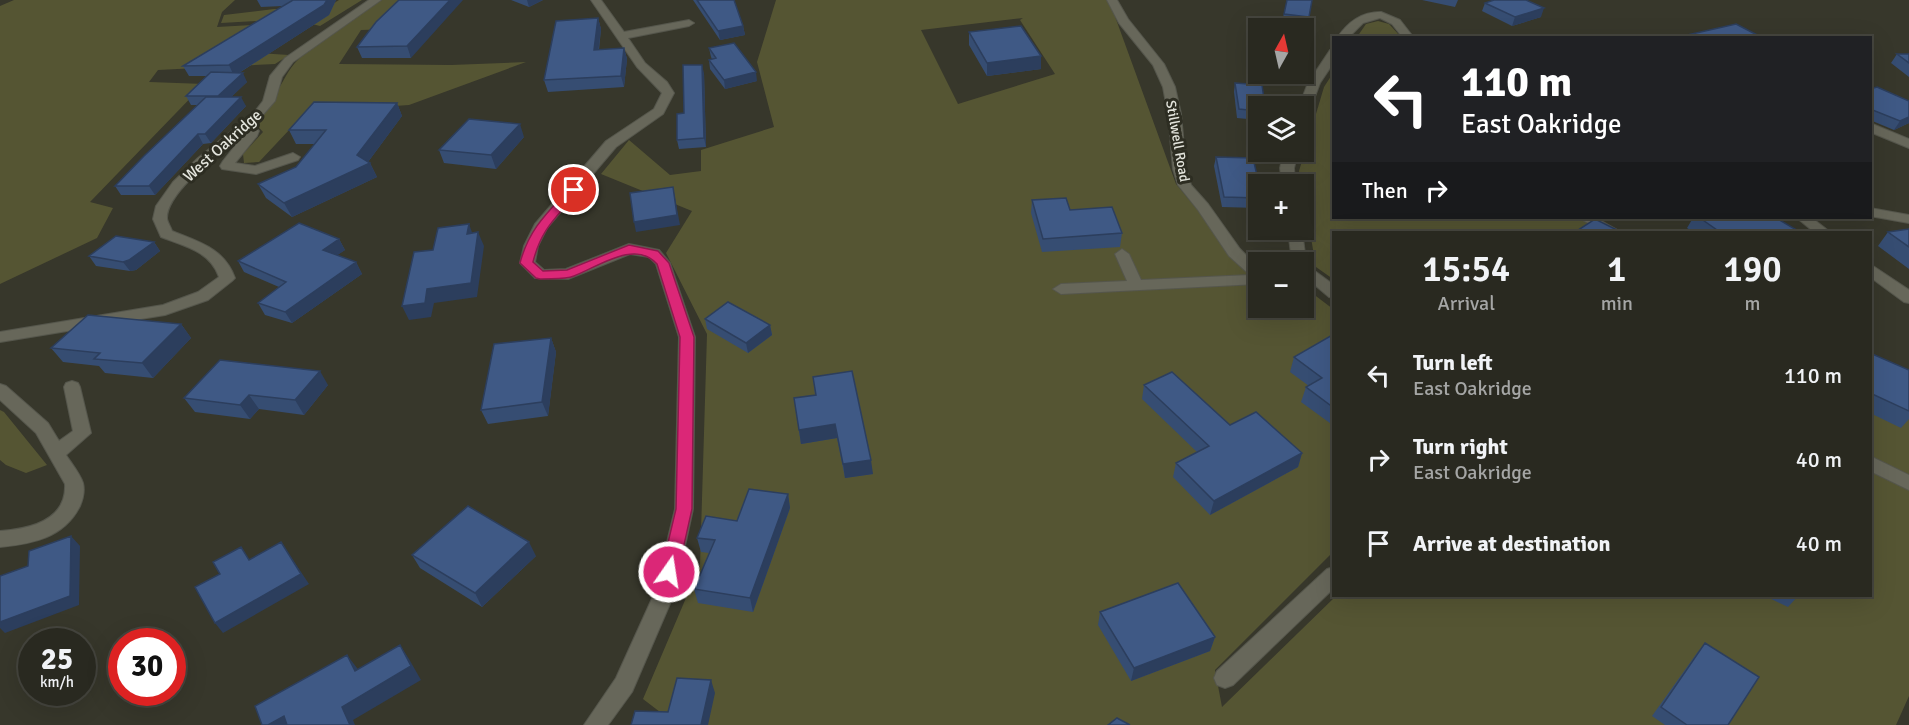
<!DOCTYPE html>
<meta charset="utf-8">
<style>
:root{--surface:#292920;--page:#313129;--text:#f1f3f6;--muted:#a5a6a5;--line:#45453e}
body{margin:0;font-family:Signika,sans-serif;background:var(--page);color:var(--text);height:100vh;display:flex;flex-direction:column;font-size:22px;white-space:nowrap}
*{box-sizing:border-box;margin:0}
p{font-size:20px;color:var(--muted)}
.icon{flex:none;width:33px;height:33px;fill:none;stroke:currentColor;stroke-width:2;stroke-linecap:round;stroke-linejoin:round}
.map{position:relative;flex:1;overflow:hidden}
.panel{position:absolute;left:1332px;top:231px;width:540px;height:366px;display:flex;flex-direction:column;background:var(--surface);border-radius:0px;box-shadow:0 6px 24px #0002,0 0 0 2px var(--line)}
.panel>*{flex:none}
.guide{position:absolute;left:1332px;top:36px;width:540px;height:183px;border-radius:0px;box-shadow:0 6px 24px #0002,0 0 0 2px var(--line);background:#202124;color:#fff;overflow:hidden}
.needle{width:39px;rotate:8deg}
.tools{position:absolute;left:1248px;top:18px;display:grid;gap:12px}
.tools a{display:grid;place-items:center;width:66px;height:66px;border-radius:0px;background:var(--surface);box-shadow:0 6px 24px #0002,0 0 0 2px var(--line);font-size:30px}
.speed{position:absolute;left:18px;top:628px;display:flex;gap:12px;font-size:30px;font-weight:700;text-align:center}
.speed>*{display:grid;place-content:center;width:78px;height:78px;border-radius:50%;background:var(--surface);box-shadow:0 6px 24px #0002,0 0 0 2px var(--line);line-height:1}
.speed small{font-size:15px;font-weight:400}
.speed .limit{border:9px solid #d22;background:#fff;color:#111}
.pin{position:absolute;display:grid;place-items:center;width:51px;height:51px;color:#fff;margin:-26px;border:3px solid #fff;border-radius:50%;box-shadow:0 2px 6px #0007}
.me{position:absolute;width:66px;margin:-33px;rotate:13deg;stroke-linejoin:round;filter:drop-shadow(0 0 4px #0008)}
.turn{display:flex;align-items:center;gap:21px;height:126px;padding:0 30px;font-size:27px}
.turn .icon{width:78px;height:78px;stroke-width:2.5}
.turn b{display:block;font-size:42px;line-height:51px}
.then{display:flex;align-items:center;height:57px;padding:0 30px;background:#0003;gap:12px;font-size:22px}
.eta{display:flex;justify-content:space-evenly;align-items:center;height:102px;text-align:center}
.eta b{font-size:36px;font-weight:600;line-height:42px}
ul{padding:0;list-style:none}
li{display:flex;align-items:center;gap:18px;height:84px;padding:0 30px}
li div{flex:1}
li b{display:block;font-size:22px}
li em{font-style:normal}
.map>svg:first-child{display:block}
</style>
<div class="map">
<svg width="1909" height="725" viewBox="0 0 1909 725">
<rect width="100%" height="100%" fill="#37372b"/>
<path fill="#553" fill-rule="evenodd" d="M14,0H235L222,12L217,27L252,25L225,51L289,55L275,64L158,70L149,82L204,84L90,202L113,208L97,238L0,284V6Z
M339,0H362L320,26L292,19L221,23L224,15L274,9L323,10Z
M382,0H406L422,28L361,30L339,64L451,65L526,62L409,105L306,112L259,162L244,163L243,154L263,132L255,123C274,103 277,89 291,68C308,44 356,17 382,0Z
M776,0H1109L1176,184L1258,283V308H1304V287L1333,309V552L1215,670L1222,707L1336,596H1870L1871,357L1909,374V696L1896,725H677L643,699L700,565L707,334L666,253L692,211L601,174L629,140L670,175L701,171V150L774,127L757,62ZM1023,18L1020,20L1055,74L958,104L921,30Z
M1378,21L1389,24L1401,37H1357L1366,24Z
M1333,73L1334,218H1579L1609,232H1334L1333,279L1316,267L1304,197V184H1301L1299,171L1324,87Z
M0,410L4,412L47,465L26,473L6,465L0,460Z"/>
<g fill="none" stroke-linecap="round" stroke-linejoin="round">
<defs>
<path id="minor" d="M369,0H381L293,62L282,77L275,101L253,126L259,131L257,136L235,163L255,166L293,153L300,157L298,160L256,174L222,169L220,166L223,161L246,132C226,149 167,190 167,218C167,222 171,227 172,231C199,242 224,248 235,278L232,281L208,300L165,315L0,342V332L163,305L198,292L219,277C210,251 184,246 161,237L153,219L156,206L173,182L198,158L253,114L263,101L270,76L285,58Z
M591,0H601L624,32L689,20L694,23L689,26L628,38L645,63L667,82L674,93L663,114L616,147L547,228L538,246L535,262L544,270L566,269L629,244L659,250L670,263L695,337L693,509L675,592L632,692L608,725H584L616,678L655,592L675,509L679,337L656,264L649,257L630,254L568,279L535,278L520,263L524,246L535,224L606,141L654,109L662,93L637,67Z
M1107,0H1117L1128,19L1164,64L1175,87L1181,114L1186,169L1191,185L1208,204L1240,249L1258,267V284L1061,294L1053,289L1061,284L1127,281L1115,254L1122,249L1129,254L1141,280L1250,275L1229,256L1198,210L1178,185L1173,169L1168,114L1163,87L1153,65L1119,23Z
M1381,12L1400,20L1414,38H1403L1392,24L1380,18L1363,23L1348,38H1337C1348,22 1361,12 1381,12Z
M1334,49V62L1320,83L1310,110L1304,114V106H1299L1308,83L1330,50Z
M1870,123L1909,139V148L1870,132Z
M1284,152H1298L1294,168L1295,184H1282L1280,168Z
M1870,208L1909,215V223L1870,216Z
M1579,218H1596L1621,232H1604Z
M1797,218H1812L1830,232H1814Z
M1288,230H1302L1306,262L1305,264L1334,285V298L1329,297L1304,276V262H1292Z
M1870,264L1909,290V303L1904,302L1870,277Z
M72,381L78,383L80,387L91,433L66,455C72,464 80,474 83,483C85,491 83,499 80,506C64,538 32,544 0,547V531C29,529 67,521 65,484L36,433L0,400V384L6,386L48,423L59,441L73,431L64,387L66,383Z
M1870,456L1909,475V490L1870,471Z
M1334,567V588L1233,685L1225,688L1217,685L1214,678L1217,671L1327,569Z"/>
</defs>
<use href="#minor" stroke="#55564c" stroke-width="2"/>
<use href="#minor" fill="#67675a" fill-rule="evenodd"/>
</g>
<path fill="#364d72" d="M257,0H336L329,15L239,73L247,82L231,97L246,106L211,143L203,144L155,195H121L115,186L198,105H191L186,96L207,76H189L183,66L283,6L261,7Z
M399,0L411,58H362L357,47Z
M511,0H543L529,7Z
M693,0H734L743,26L745,35L720,40Z
M1287,0L1309,17L1307,26L1282,22Z
M1422,0H1458L1455,7Z
M1485,3L1541,17L1512,26L1482,11Z
M598,18L601,29L599,50L624,48L627,59L624,87L548,92L544,80Z
M969,32L1041,56V69L987,76L969,45Z
M709,48L757,81L725,89L710,69L709,60L712,59L711,57Z
M1897,54H1909V77L1891,63Z
M704,73L706,147L679,149L677,140L684,113Z
M1235,83L1258,106V120L1237,118L1234,92Z
M1870,89L1909,101V123L1894,130L1870,120Z
M397,103L402,116L368,162L370,163L377,177L292,217L266,198L258,184L296,167L315,144H296L289,130Z
M524,137L496,169L444,163L439,150Z
M1216,157L1259,184L1258,208L1222,207L1214,166Z
M1032,200L1070,210L1122,233L1120,247L1042,252L1031,213Z
M1693,218H1776L1800,232H1693L1687,228Z
M1909,229V269L1878,246L1888,232Z
M339,239L345,250L337,255L356,262L362,274L292,323L265,315L258,303L279,287L244,272L238,261Z
M154,242L160,251L136,270L130,271L96,266L89,256Z
M705,319L770,325L772,335L748,353L707,329Z
M181,324L191,338L153,378L105,373L99,366L63,362L51,348Z
M1334,334V426L1301,402L1306,387L1309,386L1290,372L1294,357Z
M551,338L556,352L548,416L488,424L481,410Z
M1870,353L1909,370V419L1901,428L1870,413Z
M813,377L873,474L845,478L837,438L801,444L794,398L815,395Z
M328,385L304,415L259,409L250,419L195,412L184,398Z
M1144,385L1230,425L1302,453L1298,467L1210,515L1173,477L1176,463L1197,452L1142,399Z
M788,494L790,508L753,612L698,603L694,589L709,553L701,552L697,538L737,521Z
M412,555L536,556L482,607L420,568Z
M1765,596H1798L1788,607Z
M1100,612L1215,637L1210,651L1131,681L1098,625Z
M1705,643L1728,725H1665L1652,716L1697,653Z"/>
<path fill="#2c3e5d" d="M327,0H336L329,15L234,76L229,65Z
M450,0H463L411,58L407,46Z
M527,0H543L529,7Z
M1544,8L1541,17L1512,26L1515,17Z
M598,18L601,29L597,61L594,50Z
M743,26L745,35L720,40L718,31Z
M624,48L627,59L624,87L621,76Z
M1041,56V69L987,76V63Z
M702,65L704,73L706,147L704,138Z
M756,72L757,81L725,89L724,80Z
M243,73L247,82L223,105L218,96Z
M241,97L246,106L211,143L205,134Z
M397,103L402,116L365,166L370,163L377,177L292,217L284,203L357,155Z
M1909,117V123L1894,130L1900,121Z
M520,124L524,137L496,169L491,155Z
M198,134L203,144L155,195L149,186Z
M673,187L680,225L636,232L634,222Z
M469,224L474,238L467,234Z
M478,232L484,246L477,297L434,303L431,317L409,320L402,306L427,289Z
M339,239L345,250L329,261L323,250Z
M154,242L160,251L136,270L130,271L123,262Z
M356,262L362,274L292,323L285,312Z
M181,324L191,338L153,378L142,363Z
M770,325L772,335L748,353L746,343Z
M551,338L556,352L548,416L542,402Z
M320,371L328,385L304,415L295,400Z
M249,395L259,409L250,419L240,405Z
M835,424L837,438L801,444L799,430Z
M1302,453L1298,467L1210,515L1214,501Z
M871,460L873,474L845,478L843,464Z
M788,494L790,508L753,612L750,598Z
M71,536L80,546L79,605L5,633L0,628V622Z
M281,542L309,584L223,633L215,623Z
M529,542L536,556L482,607L475,593Z
M1215,637L1210,651L1131,681L1134,668Z
M400,645L409,659L421,680L353,720L355,725H350L342,707Z
M347,655L357,668L365,684L355,671Z
M711,680L715,693L708,725H701Z
M284,716L292,725H268Z"/>
<path fill="#3f5985" stroke="#2c3e5d" stroke-width="1.5" d="M293,0H327L324,5L229,65L183,66Z
M399,0H450L407,46L357,47L376,22Z
M697,0H734L743,26L718,31Z
M1287,0H1312L1309,17L1284,14Z
M1494,0H1526L1544,8L1515,17L1485,3Z
M598,18L594,50L624,48L621,76L544,80L556,21Z
M1736,24L1763,38H1674Z
M1021,26L1041,56L987,63L969,32Z
M734,43L756,72L724,80L709,60L716,58L709,48Z
M1897,54H1909V63Z
M683,65H702L704,138L677,140V114L684,113Z
M211,72L243,73L218,96H186Z
M1235,83L1262,85L1265,106H1258V111L1239,109Z
M1877,87L1909,101V117L1900,121L1870,109V89Z
M206,97H241L205,134H198L149,186H115L144,156Z
M314,102L397,103L357,155L370,163L284,203L258,184L296,167L326,130H289Z
M469,119L520,124L491,155L439,150Z
M1216,157L1253,158L1259,184L1258,198L1224,197Z
M673,187L677,215L634,222L630,193Z
M1066,198L1070,210L1112,207L1122,233L1043,239L1032,200Z
M1700,218H1776L1800,232H1720Z
M1595,219L1621,232H1575Z
M299,223L339,239L323,250L356,262L285,312L258,303L286,282L238,261Z
M469,224L467,234L478,232L471,283L427,289L425,303L402,306L414,252L433,250L438,228Z
M1909,229V247L1888,232Z
M116,236L154,242L129,260L123,262L89,256Z
M728,302L770,325L746,343L705,319Z
M88,315L181,324L142,363L94,359L100,353L51,348Z
M1334,334V408L1306,387L1322,378L1294,357Z
M551,338L542,402L481,410L494,344Z
M1870,353L1909,370V411L1870,393Z
M220,360L320,371L295,400L249,395L240,405L184,398Z
M852,371L871,460L843,464L835,424L799,430L794,398L816,395L813,377Z
M1172,372L1230,425L1256,412L1302,453L1214,501L1176,463L1209,446L1144,385Z
M749,489L788,494L750,598L694,589L715,540L697,538L706,516L737,521Z
M468,506L529,542L475,593L412,555Z
M71,536L70,596L0,622V576L28,566L29,551Z
M281,542L301,574L215,623L195,587L220,574L213,562L241,547L249,560Z
M1178,583L1215,637L1134,668L1100,612Z
M1705,643L1759,677L1728,725H1687L1661,707Z
M400,645L411,666L342,707L350,725H287L284,716L268,725H262L255,706L347,655L355,671Z
M677,678L711,680L701,725H631L635,711L668,712Z
M1117,718L1130,725H1108Z"/>
<path fill="#db2777" stroke="#8e194d" stroke-width="1.5" d="M574,187L579,190C558,217 542,226 533,262L543,271L567,270L629,245L658,251L669,263L694,337L692,509L678,572L675,576L669,578L664,576L661,572L676,509L680,337L657,264C635,239 598,267 574,276C564,280 551,278 540,279L536,278L520,263C529,229 547,213 570,188Z"/>
<g text-anchor="middle" stroke-width="6" stroke-linejoin="round" paint-order="stroke">
<g font-size="14" fill="#e4e5dd" stroke="#2d2d22">
<text transform="translate(1178 141) rotate(80)" y="5">Stillwell Road</text>
</g>
<g font-size="16" fill="#e4e5dd" stroke="#2d2d22">
<text transform="translate(222 145) rotate(-42)" y="6">West Oakridge</text>
</g>
</g>
</svg>
<div class="tools">
<a><svg class="needle" viewBox="-14 -14 28 28"><path d="M0-13l5 13h-10z" fill="#e53935"/><path d="M0 13l5-13h-10z" fill="#a5a6a5"/></svg></a>
<a><svg class="icon" aria-label="layers" viewBox="0 0 24 24"><path d="M12 4l9 5-9 5-9-5zM3 14l9 5 9-5"/></svg></a>
<a>+</a>
<a>−</a>
</div>
<div class="speed"><div>25<small>km/h</small></div><div class="limit">30</div></div>
<div class="pin" style="left:574px;top:190px;background:#d93025"><svg class="icon" aria-label="arrive" viewBox="0 0 24 24"><path d="M6 21V4h12l-3 4 3 4H6"/></svg></div>
<svg class="me" style="left:669px;top:572px" viewBox="-20 -20 40 40"><circle r="17" fill="#db2777" stroke="#fff" stroke-width="3"/><path d="M0-11L8 9 0 5-8 9z" fill="#fff"/></svg>
<div class="guide">
<div class="turn"><svg class="icon" aria-label="left" viewBox="0 0 24 24"><path d="M17 20v-9H6M10 6l-5 5 5 5"/></svg><div><b>110 m</b>East Oakridge</div></div>
<div class="then">Then<svg class="icon" aria-label="right" viewBox="0 0 24 24"><path d="M7 20v-9h11M14 6l5 5-5 5"/></svg></div>
</div>
<section class="panel">
<div class="eta">
<div><b>15:54</b><p>Arrival</p></div>
<div><b>1</b><p>min</p></div>
<div><b>190</b><p>m</p></div>
</div>
<ul>
<li><svg class="icon" aria-label="left" viewBox="0 0 24 24"><path d="M17 20v-9H6M10 6l-5 5 5 5"/></svg><div><b>Turn left</b><p>East Oakridge</p></div><em>110 m</em></li>
<li><svg class="icon" aria-label="right" viewBox="0 0 24 24"><path d="M7 20v-9h11M14 6l5 5-5 5"/></svg><div><b>Turn right</b><p>East Oakridge</p></div><em>40 m</em></li>
<li><svg class="icon" aria-label="arrive" viewBox="0 0 24 24"><path d="M6 21V4h12l-3 4 3 4H6"/></svg><div><b>Arrive at destination</b></div><em>40 m</em></li>
</ul>
</section>
</div>
